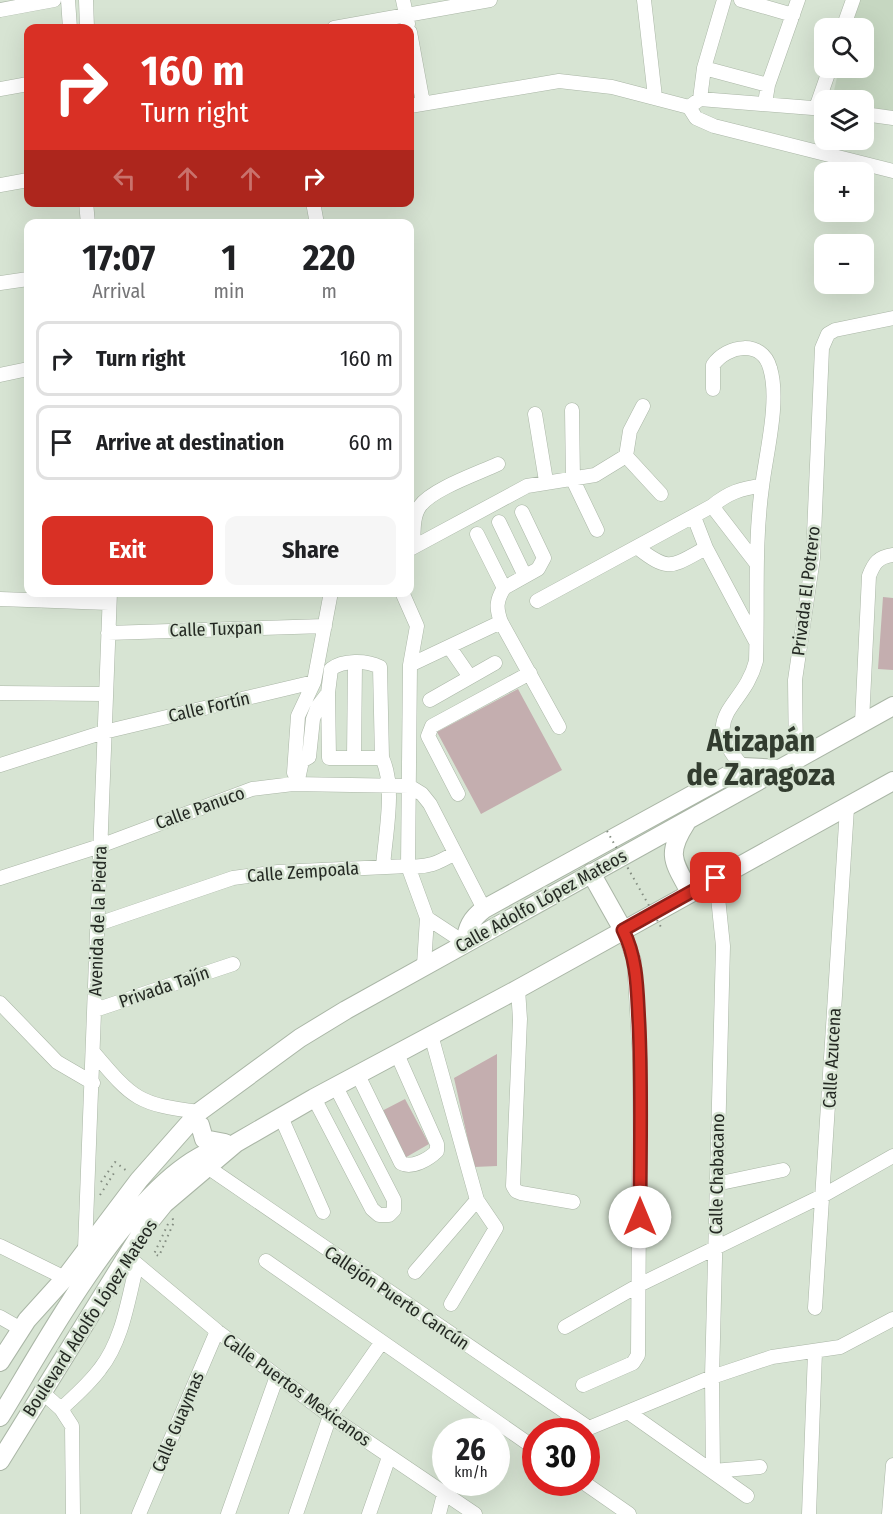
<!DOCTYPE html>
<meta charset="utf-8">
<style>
:root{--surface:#fff;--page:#f6f6f6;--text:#202124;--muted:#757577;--line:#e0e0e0;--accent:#d93025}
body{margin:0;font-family:"Fira Sans Condensed",sans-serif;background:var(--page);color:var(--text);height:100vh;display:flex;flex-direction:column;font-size:22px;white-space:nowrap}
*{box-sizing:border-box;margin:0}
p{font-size:20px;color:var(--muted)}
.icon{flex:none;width:33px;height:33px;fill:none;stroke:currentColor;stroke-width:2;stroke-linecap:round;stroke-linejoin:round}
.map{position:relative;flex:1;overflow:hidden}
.sheet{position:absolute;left:24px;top:219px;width:390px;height:378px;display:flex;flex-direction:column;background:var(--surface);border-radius:12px;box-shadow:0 6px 24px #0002}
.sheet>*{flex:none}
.banner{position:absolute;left:24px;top:24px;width:390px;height:183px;border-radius:12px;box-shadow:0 6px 24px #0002;background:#d93025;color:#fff;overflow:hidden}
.buttons{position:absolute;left:814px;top:18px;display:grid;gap:12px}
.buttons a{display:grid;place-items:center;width:60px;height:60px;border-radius:12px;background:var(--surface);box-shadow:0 6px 24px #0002;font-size:30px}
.speed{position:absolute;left:432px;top:1418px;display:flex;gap:12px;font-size:30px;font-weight:700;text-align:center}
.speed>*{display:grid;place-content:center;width:78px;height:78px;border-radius:50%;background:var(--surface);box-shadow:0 6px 24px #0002;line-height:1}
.speed small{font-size:15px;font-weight:400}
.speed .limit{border:9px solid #d22;background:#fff;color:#111}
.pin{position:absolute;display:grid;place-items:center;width:51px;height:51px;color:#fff;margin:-26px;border-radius:12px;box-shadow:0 3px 9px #0006}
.me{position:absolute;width:66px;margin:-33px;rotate:0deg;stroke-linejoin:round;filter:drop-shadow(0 0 4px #0008)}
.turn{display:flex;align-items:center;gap:21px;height:126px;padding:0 18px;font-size:27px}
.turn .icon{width:78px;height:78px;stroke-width:2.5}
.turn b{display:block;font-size:42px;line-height:51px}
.lanes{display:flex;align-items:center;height:57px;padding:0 18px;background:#0003;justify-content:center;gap:30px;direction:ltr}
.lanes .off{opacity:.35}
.eta{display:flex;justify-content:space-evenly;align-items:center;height:102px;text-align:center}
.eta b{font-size:36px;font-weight:700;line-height:42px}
.cta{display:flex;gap:12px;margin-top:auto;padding:12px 18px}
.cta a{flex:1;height:69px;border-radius:12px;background:var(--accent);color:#fff;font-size:24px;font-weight:700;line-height:69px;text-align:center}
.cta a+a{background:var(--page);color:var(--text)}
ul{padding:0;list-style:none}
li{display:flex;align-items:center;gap:18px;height:75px;margin:0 12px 9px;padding:0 6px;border:3px solid var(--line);border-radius:12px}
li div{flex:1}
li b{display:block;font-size:22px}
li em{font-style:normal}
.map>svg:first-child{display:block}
</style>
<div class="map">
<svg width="893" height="1514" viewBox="0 0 893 1514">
<rect width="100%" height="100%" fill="#d7e4d3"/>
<path fill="#c6d7c1" d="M853,0H893V114L864,110V100H832L839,68H864V28H847Z"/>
<path fill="#c4aeaf" d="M883,597L893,598V670L878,669Z
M518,689L562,770L481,814L437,732Z
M497,1054V1166L474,1167L454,1078Z
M405,1099L429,1144L403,1159L378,1113Z"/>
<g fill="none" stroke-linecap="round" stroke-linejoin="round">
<defs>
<path id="minor" d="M68,0L70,28
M86,0L87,28
M403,0L408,24
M644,0L655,97
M741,0L793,15
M0,10L54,0
M334,28L490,0
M843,28L853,0
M410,32L423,103
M704,68L768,85
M0,89L28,84
M700,99L704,68L724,0
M765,103L768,85L798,0
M410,106L559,81L612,87L689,107L696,118L714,126L893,171
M689,107L700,99L825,109
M816,108L830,68
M864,114L893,118
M0,185L28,180
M86,202L88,224
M313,202L317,224
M0,283L28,279
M0,375L28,369
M713,389V365C727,345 762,339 770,368C780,401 766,453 762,487C754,545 758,603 756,661C744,709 696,715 743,767
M572,410L573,480L597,530
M535,414L546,481
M626,456L630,431L643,406
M712,506C728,493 741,488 762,486
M694,517L706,548
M499,522L525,576
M477,534L504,588C496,601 496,608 501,622L559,727
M413,547C414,534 412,517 420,506C432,489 479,473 498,464
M638,548C670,573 672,566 706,548L756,642
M410,549L527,486L595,475L626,456L661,494
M504,588L538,569L544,558L522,512
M402,592L417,626L410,665L408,866L427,918L424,965
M0,599L109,603
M537,601L712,506L756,563
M108,633L325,626
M450,648L470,677
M410,665L501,622
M0,693L105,694
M328,693L329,758H382
M430,700L495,663
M862,722L869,576C874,563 878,557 893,555
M354,758L355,663
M796,760L795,680L813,558L822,348L828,334L835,330L893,318
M0,765L104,732L314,682
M294,773L298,716L314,682L331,592
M297,784L302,761L309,757L313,719L318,706L328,693L331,669C343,660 366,660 380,667L382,758C396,786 385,836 383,867
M458,794L428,736L432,726L530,673
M0,878L100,846L252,789L293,784L409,786L422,794L430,804L484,909
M427,918L465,943
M98,924L233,878L278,872L408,866C428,868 438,863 455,853
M518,989L520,1019L513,1186L516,1191L521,1193L573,1202
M0,1003L57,1062L93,1083
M95,1010L233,964
M431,1035L477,1200L496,1228L451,1304
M94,1053C134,1100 138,1104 199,1112
M358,1075L401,1163C412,1169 429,1159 437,1151V1144L397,1054
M314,1098L372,1209L379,1215H389L394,1210V1200L336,1087
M281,1117L323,1212
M206,1166L589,1428L712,1377L772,1357L840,1347L893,1319
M716,1184L783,1170
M0,1246L65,1278
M85,1249L110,592
M127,1256L217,1331L330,1416L475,1514
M266,1261L536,1449
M415,1272L477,1200
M815,1308L847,808
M0,1317L21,1329
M565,1327L639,1285L824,1195L893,1156
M583,1385L633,1363L638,1355L640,1060L634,960L623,930
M42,1392L61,1409L72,1426L73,1514
M61,1409C75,1396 89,1384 100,1369C123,1340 128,1299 137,1264
M628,1412L747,1496
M713,1471L712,1377L723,946L716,878
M713,1471L760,1467
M583,1482L629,1514
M139,1514L217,1331
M228,1514L277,1376
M296,1514L330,1416L381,1343
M369,1514L389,1457
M439,1514L444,1494
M809,1514L815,1352
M889,1514L893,1465"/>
<path id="major" d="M686,823C666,854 673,861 690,892
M591,873L623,930
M465,943C467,927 471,919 484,909L743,767L780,769
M200,1125L204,1139L225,1143
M0,1362L27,1320L65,1278L139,1180L199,1112L300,1038L346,1010L893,706
M0,1417C46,1343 137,1170 223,1147
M0,1461L143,1230L164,1204L236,1143L314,1098L518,989L893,781"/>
</defs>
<use href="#minor" stroke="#aab6a6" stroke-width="15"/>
<use href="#major" stroke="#aab6a6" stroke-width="20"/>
<path stroke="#838c80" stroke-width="2" stroke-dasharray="1.5 4.5" stroke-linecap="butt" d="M101,1182L115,1162L127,1171
M100,1195L116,1170
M168,1224L154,1254L159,1256L174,1222L172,1217"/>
<use href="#minor" stroke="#fff" stroke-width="14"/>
<use href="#major" stroke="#fff" stroke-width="18"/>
<path stroke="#838c80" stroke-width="2" stroke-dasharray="1.5 4.5" stroke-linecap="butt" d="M607,831L661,927"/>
</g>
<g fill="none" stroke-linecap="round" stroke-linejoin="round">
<defs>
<path id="route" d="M640,1217C640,1153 642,1088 639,1024C637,991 638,960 623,930L716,878"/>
</defs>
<use href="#route" stroke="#8d1f18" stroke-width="15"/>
<use href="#route" stroke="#d93025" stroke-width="10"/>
</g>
<g text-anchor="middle" stroke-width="5" stroke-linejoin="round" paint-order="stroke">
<g font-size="18" fill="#242923" stroke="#d7e4d3">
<text transform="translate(806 591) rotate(-83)" y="6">Privada El Potrero</text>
<text transform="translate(216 629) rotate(-2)" y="6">Calle Tuxpan</text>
<text transform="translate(209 707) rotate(-13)" y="6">Calle Fortín</text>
<text transform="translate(200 808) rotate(-20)" y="6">Calle Panuco</text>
<text transform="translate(303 872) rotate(-4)" y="6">Calle Zempoala</text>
<text transform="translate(541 901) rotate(-29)" y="6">Calle Adolfo López Mateos</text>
<text transform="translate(98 921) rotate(-88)" y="6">Avenida de la Piedra</text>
<text transform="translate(164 987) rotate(-19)" y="6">Privada Tajín</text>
<text transform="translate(832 1058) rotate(-87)" y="6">Calle Azucena</text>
<text transform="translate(717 1174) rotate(-89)" y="6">Calle Chabacano</text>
<text transform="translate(397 1298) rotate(34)" y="6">Callejón Puerto Cancún</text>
<text transform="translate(90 1318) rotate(-57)" y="6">Boulevard Adolfo López Mateos</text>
<text transform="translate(297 1390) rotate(36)" y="6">Calle Puertos Mexicanos</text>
<text transform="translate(178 1422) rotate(-67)" y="6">Calle Guaymas</text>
</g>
<g font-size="30" font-weight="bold" fill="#323c2f" stroke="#d7e4d3">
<text x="761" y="751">Atizapán<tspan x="761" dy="34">de Zaragoza</tspan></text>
</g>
</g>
</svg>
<div class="buttons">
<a><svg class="icon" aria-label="search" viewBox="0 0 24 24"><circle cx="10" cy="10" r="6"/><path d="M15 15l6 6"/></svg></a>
<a><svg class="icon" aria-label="layers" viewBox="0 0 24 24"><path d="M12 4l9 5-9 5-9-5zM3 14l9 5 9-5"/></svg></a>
<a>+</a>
<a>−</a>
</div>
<div class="speed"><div>26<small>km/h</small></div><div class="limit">30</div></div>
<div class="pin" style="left:716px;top:878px;background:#d93025"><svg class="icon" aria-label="arrive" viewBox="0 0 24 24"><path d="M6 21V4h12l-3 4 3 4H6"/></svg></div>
<svg class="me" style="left:640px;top:1217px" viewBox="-20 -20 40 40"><circle r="19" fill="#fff"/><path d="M0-13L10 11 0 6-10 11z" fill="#d93025"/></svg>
<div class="banner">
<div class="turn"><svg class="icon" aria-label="right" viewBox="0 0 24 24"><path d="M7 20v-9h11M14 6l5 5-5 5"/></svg><div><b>160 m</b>Turn right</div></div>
<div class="lanes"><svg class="icon off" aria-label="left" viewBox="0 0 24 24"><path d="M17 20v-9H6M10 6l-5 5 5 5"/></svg><svg class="icon off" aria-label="ahead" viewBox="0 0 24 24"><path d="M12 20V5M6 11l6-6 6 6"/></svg><svg class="icon off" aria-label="ahead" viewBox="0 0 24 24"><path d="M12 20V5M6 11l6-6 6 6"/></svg><svg class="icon" aria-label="right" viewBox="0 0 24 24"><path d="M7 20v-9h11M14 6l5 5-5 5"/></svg></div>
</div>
<section class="sheet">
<div class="eta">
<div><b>17:07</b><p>Arrival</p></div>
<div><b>1</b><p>min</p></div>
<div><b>220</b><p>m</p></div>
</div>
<ul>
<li><svg class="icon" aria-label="right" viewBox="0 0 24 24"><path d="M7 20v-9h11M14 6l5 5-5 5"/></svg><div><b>Turn right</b></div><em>160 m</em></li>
<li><svg class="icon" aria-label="arrive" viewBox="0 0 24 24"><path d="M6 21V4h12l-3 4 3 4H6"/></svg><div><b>Arrive at destination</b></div><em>60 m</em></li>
</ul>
<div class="cta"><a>Exit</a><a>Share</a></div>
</section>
</div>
